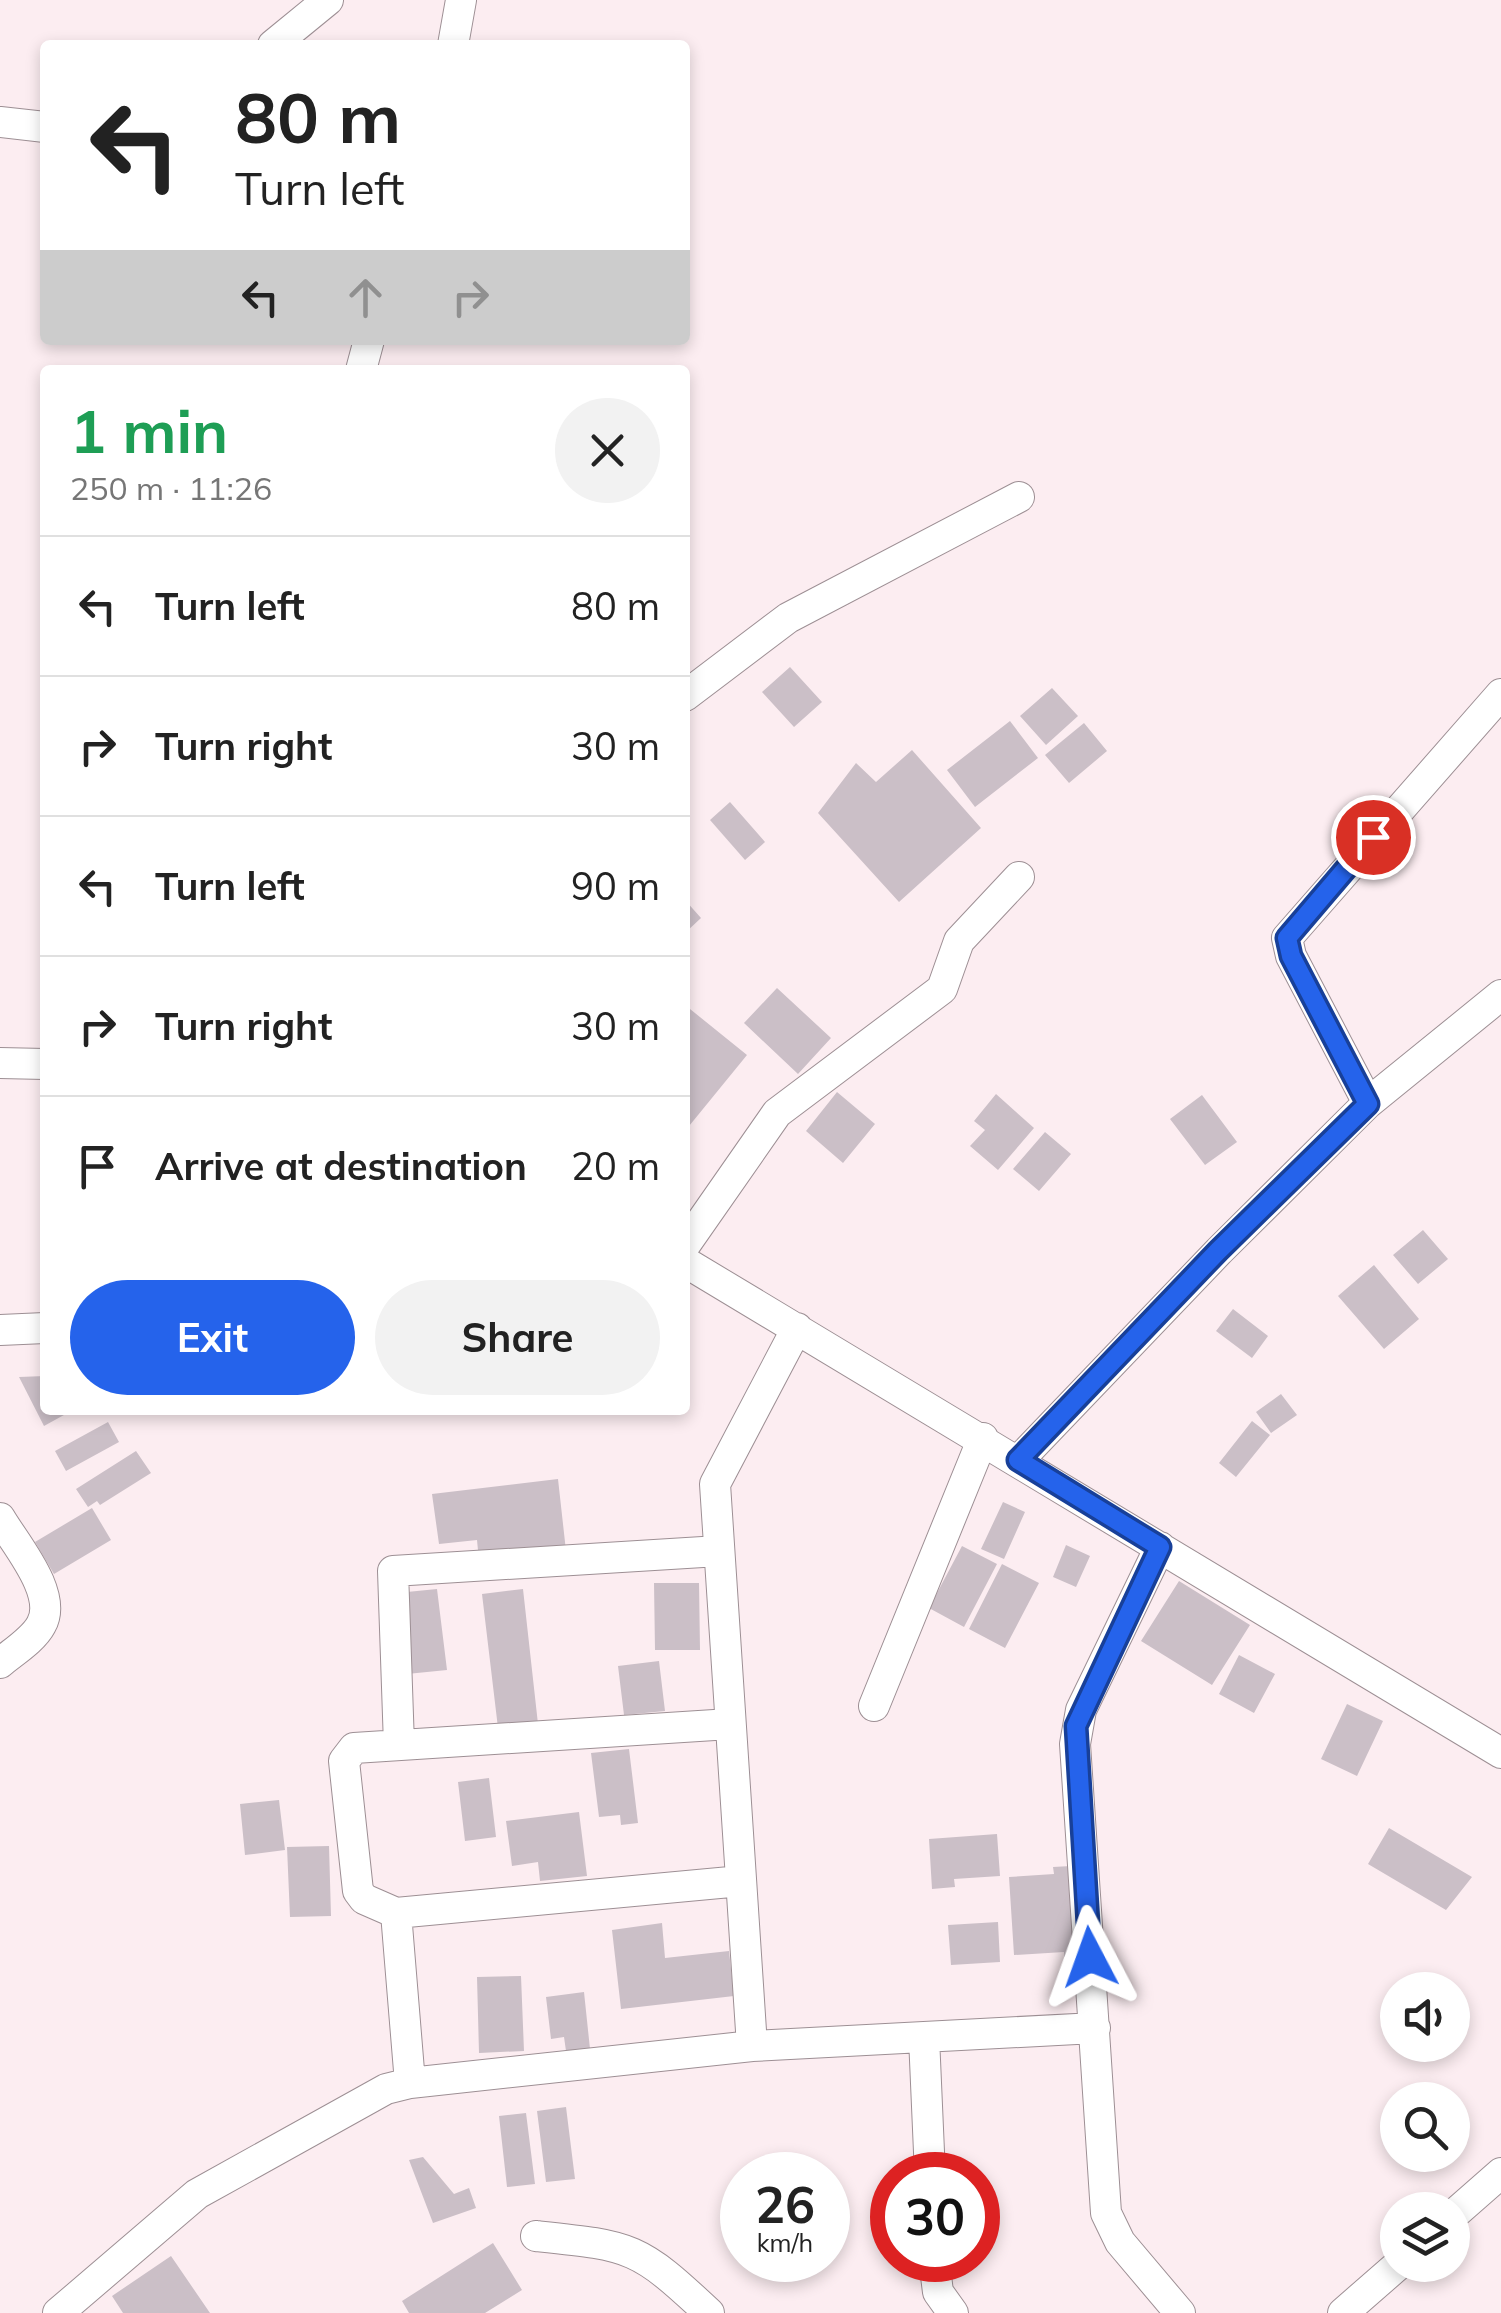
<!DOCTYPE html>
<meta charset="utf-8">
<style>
:root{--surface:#fff;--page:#f2f2f2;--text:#222;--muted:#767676;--line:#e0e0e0;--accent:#2563eb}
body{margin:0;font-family:Mulish,sans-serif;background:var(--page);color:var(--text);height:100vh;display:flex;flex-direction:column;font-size:38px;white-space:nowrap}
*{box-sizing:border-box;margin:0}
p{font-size:32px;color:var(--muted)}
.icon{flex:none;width:55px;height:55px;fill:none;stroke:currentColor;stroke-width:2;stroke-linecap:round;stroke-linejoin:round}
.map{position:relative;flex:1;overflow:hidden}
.details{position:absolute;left:40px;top:365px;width:650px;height:1050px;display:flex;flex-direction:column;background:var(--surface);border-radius:10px;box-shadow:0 5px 15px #0003}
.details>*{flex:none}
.guide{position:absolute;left:40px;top:40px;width:650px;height:305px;border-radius:10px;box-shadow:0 5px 15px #0003;background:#fff;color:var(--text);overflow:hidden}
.fabs{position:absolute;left:1380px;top:1972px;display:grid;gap:20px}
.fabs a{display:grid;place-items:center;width:90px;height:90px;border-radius:50%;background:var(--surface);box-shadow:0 5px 15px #0003;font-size:50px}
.speed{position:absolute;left:720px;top:2152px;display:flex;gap:20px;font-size:50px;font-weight:700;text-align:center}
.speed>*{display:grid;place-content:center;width:130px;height:130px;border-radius:50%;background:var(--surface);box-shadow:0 5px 15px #0003;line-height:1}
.speed small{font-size:25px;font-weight:400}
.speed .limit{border:15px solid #d22;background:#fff;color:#111}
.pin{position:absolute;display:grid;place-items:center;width:85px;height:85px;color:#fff;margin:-42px;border:5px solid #fff;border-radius:50%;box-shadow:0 2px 10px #0007}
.me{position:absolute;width:110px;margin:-55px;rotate:356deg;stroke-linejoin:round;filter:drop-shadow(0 0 8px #0008)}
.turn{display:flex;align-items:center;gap:35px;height:210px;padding:0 30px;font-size:45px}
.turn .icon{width:130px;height:130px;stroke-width:2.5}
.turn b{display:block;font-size:70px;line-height:85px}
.lanes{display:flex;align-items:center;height:95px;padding:0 30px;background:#0003;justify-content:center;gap:50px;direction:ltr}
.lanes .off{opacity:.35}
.round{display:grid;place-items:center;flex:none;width:105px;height:105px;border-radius:52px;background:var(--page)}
.headline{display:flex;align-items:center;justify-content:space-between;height:170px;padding:0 30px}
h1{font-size:60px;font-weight:700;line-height:75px;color:#1e9e55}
.action{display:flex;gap:20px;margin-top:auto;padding:20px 30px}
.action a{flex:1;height:115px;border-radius:60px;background:var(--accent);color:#fff;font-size:40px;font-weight:700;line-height:115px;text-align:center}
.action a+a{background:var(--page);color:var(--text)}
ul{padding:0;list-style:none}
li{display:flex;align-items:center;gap:30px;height:140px;padding:0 30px;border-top:2px solid var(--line)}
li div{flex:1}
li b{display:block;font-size:38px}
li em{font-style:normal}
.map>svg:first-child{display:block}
</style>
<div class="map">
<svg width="1501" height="2313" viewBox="0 0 1501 2313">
<rect width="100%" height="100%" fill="#fcedf1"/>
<path fill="#cbbfc7" d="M790,667L822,702L794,727L762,692Z
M1052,688L1078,716L1046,745L1020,716Z
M1010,721L1038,758L975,807L947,770Z
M1084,723L1107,751L1069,783L1045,755Z
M912,750L981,828L899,902L818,813L856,763L876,782Z
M730,802L765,842L745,860L710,820Z
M685,900L701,918L685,933Z
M777,988L831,1038L798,1074L744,1023Z
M690,1009L747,1055L685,1131V1016Z
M837,1092L875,1124L843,1163L806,1131Z
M996,1094L1034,1128L998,1170L970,1146L985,1130L974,1121Z
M1202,1095L1237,1142L1205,1165L1170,1119Z
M1045,1132L1071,1154L1039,1191L1013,1169Z
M1423,1230L1448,1259L1418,1284L1393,1255Z
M1374,1265L1419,1319L1384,1349L1338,1296Z
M1233,1309L1268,1336L1252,1358L1216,1331Z
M45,1376V1410H73L44,1426L19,1377Z
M1281,1394L1297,1415L1271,1433L1256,1412Z
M1252,1421L1270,1435L1236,1477L1219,1463Z
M108,1422L119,1442L66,1471L55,1451Z
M136,1451L151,1473L100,1505L97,1501L88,1507L76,1489Z
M558,1479L566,1551L479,1561L477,1540L439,1544L432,1494Z
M1003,1502L1025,1512L1004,1559L981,1549Z
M92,1508L111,1540L54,1574L35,1542Z
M1066,1545L1090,1556L1076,1587L1053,1577Z
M962,1546L997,1564L964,1627L929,1608Z
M1002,1564L1039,1583L1005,1648L969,1629Z
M1179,1581L1250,1625L1212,1685L1141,1641Z
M654,1583H699L700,1650H655Z
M437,1589L447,1670L407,1674L397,1593Z
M523,1589L538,1724L498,1728L482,1594Z
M1239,1655L1275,1674L1254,1713L1219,1694Z
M659,1661L665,1711L624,1715L618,1666Z
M1347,1704L1383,1721L1357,1776L1321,1759Z
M629,1749L638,1823L621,1825L620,1815L599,1817L591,1753Z
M489,1778L496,1837L465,1841L458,1782Z
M279,1800L285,1850L245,1855L240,1804Z
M579,1812L587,1876L540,1881L538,1862L512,1866L506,1821Z
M1389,1828L1472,1877L1446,1910L1368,1864Z
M997,1834L1000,1876L954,1879L955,1887L932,1889L929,1839Z
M329,1846L331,1916L290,1917L287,1847Z
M1071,1866L1077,1956L1064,1957V1952L1014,1955L1009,1877L1054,1874L1053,1867Z
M998,1922L1000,1962L951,1965L948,1925Z
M662,1923L665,1958L729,1951L734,1996L621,2009L612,1930Z
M521,1976L524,2051L479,2053L477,1977Z
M584,1992L590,2049L566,2051L564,2037L551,2039L546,1997Z
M566,2107L575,2179L546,2182L537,2111Z
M526,2113L535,2184L507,2187L499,2116Z
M423,2157L454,2194L469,2188L476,2208L433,2223L409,2160Z
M493,2243L522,2290L485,2313H409L402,2301Z
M171,2256L210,2313H123L112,2296Z"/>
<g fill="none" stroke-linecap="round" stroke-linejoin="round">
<defs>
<path id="street" d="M273,45L328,0
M453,45L461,0
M0,122L45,127
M361,370L369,340
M685,696L788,618L1019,497
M0,1063L45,1064
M1368,1103L1291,956L1287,938L1501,694
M685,1245L777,1113L942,989L959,941L1019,877
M685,1262L1501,1753
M0,1330L45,1328
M1019,1460L1219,1251L1368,1103L1501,995
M0,1518C15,1544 59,1594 41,1625C33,1640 13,1652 0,1663
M1160,1547L1081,1710L1075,1744L1106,2213L1120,2242L1180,2313
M874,1706L983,1438
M730,1724L354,1748L344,1761L358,1891L364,1899L396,1913L741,1881
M399,1745L393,1571L719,1551
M396,1913L410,2083
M924,2037L930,2175
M752,2046L715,1484L797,1328
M1452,2216L1501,2173
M536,2236C632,2246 638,2246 709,2313
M934,2260L938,2292L953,2313
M58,2313L197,2194L386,2089L410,2083L752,2046L1095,2028
M1343,2313L1398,2265"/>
</defs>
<use href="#street" stroke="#9d8f94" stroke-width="32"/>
<use href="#street" stroke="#fff" stroke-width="30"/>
</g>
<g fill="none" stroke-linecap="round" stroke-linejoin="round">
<defs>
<path id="route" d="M1090,1957L1076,1726L1160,1547L1018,1460L1218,1251L1368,1104L1291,956L1287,938L1373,837"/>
</defs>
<use href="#route" stroke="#184099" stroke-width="25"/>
<use href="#route" stroke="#2563eb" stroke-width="18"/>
</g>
</svg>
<div class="fabs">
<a><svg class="icon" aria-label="sound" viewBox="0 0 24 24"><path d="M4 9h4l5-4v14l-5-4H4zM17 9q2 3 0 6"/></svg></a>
<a><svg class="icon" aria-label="search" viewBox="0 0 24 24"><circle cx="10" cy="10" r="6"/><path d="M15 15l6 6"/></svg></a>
<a><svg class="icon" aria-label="layers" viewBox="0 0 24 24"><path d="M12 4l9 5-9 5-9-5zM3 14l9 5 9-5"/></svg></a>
</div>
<div class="speed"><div>26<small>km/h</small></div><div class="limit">30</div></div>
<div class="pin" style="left:1373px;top:837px;background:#d93025"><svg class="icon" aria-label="arrive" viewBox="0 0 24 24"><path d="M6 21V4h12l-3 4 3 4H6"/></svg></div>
<svg class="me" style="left:1090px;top:1957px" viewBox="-20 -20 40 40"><path d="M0-17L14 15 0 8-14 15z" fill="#2563eb" stroke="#fff" stroke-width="4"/></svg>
<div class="guide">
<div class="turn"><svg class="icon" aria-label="left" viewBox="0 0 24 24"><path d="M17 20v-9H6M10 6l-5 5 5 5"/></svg><div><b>80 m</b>Turn left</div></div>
<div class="lanes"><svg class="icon" aria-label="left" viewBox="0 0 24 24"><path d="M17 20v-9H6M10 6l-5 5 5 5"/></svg><svg class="icon off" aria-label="ahead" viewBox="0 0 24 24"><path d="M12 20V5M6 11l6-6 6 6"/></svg><svg class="icon off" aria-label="right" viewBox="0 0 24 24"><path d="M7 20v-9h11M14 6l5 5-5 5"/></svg></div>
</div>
<section class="details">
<div class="headline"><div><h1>1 min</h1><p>250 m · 11:26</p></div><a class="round"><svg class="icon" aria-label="close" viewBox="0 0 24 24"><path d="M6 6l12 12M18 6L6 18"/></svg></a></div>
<ul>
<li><svg class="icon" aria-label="left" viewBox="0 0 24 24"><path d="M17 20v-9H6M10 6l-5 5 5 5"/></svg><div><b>Turn left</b></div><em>80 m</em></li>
<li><svg class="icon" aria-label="right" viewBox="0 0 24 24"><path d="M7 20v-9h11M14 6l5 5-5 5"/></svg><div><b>Turn right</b></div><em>30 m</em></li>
<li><svg class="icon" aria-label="left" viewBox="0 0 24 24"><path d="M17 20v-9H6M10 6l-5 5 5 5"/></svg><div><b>Turn left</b></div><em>90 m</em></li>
<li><svg class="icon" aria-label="right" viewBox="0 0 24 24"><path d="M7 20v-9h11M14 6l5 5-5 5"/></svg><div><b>Turn right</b></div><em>30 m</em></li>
<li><svg class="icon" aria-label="arrive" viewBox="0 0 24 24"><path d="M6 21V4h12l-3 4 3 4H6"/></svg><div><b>Arrive at destination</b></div><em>20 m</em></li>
</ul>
<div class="action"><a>Exit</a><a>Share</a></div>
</section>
</div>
